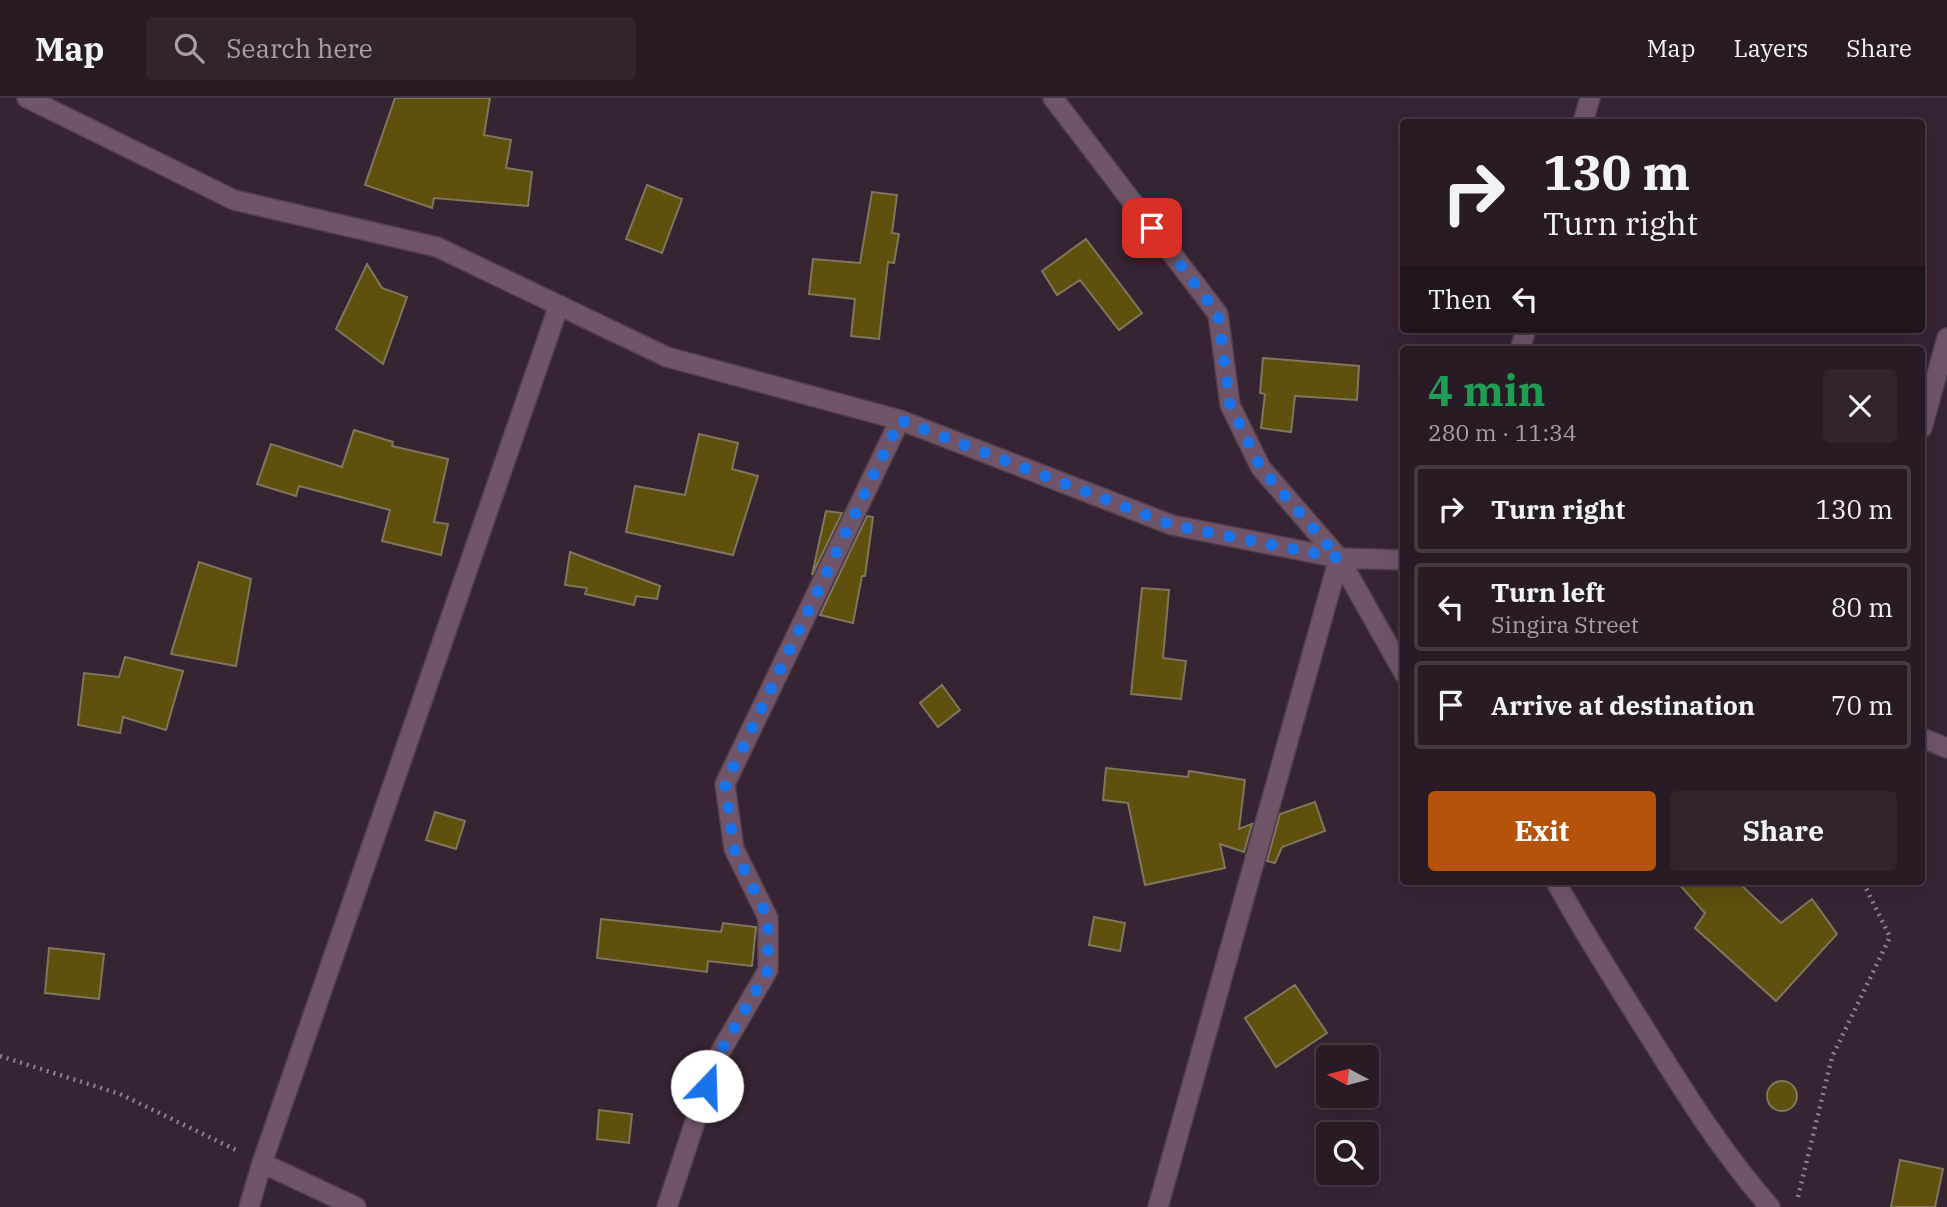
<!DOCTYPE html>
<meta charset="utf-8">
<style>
:root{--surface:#291b26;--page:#31242e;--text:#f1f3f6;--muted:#a5a1a7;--line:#453943;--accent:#b45309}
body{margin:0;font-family:"IBM Plex Serif",serif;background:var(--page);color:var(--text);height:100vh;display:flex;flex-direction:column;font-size:26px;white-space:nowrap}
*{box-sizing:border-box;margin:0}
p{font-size:23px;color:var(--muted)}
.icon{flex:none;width:38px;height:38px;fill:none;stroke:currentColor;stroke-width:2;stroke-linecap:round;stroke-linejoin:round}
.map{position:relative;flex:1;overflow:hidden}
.side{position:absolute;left:1400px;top:248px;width:525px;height:539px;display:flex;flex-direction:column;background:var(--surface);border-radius:7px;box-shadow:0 7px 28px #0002,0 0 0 2px var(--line)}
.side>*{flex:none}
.guide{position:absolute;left:1400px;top:21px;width:525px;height:214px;border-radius:7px;box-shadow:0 7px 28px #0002,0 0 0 2px var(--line);background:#291b26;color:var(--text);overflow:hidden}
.needle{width:46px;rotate:277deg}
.fabs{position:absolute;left:1316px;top:947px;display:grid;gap:14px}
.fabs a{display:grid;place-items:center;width:63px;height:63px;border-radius:7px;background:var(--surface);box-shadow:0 7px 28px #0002,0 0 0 2px var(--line);font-size:35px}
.pin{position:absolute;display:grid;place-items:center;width:60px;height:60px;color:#fff;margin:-30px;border-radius:14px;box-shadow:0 4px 10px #0006}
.me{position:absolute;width:77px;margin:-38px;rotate:21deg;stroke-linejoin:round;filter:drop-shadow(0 0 5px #0008)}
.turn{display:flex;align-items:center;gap:24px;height:147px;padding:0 28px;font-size:32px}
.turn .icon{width:91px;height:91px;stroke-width:2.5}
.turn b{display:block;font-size:49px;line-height:60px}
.then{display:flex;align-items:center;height:66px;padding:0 28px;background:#0003;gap:14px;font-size:26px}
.round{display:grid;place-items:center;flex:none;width:74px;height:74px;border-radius:7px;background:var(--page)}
.overview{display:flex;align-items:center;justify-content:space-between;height:119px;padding:0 28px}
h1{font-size:42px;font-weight:700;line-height:52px;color:#1e9e55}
.action{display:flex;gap:14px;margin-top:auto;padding:14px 28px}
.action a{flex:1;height:80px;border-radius:7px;background:var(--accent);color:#fff;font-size:28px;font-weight:700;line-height:80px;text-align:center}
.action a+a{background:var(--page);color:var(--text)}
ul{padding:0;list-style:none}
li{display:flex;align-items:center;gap:21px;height:88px;margin:0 14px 10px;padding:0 14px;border:4px solid var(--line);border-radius:7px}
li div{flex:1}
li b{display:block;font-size:26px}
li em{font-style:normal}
header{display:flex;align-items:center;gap:42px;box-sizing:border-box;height:98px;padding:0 35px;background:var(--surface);border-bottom:2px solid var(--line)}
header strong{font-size:33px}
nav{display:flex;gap:38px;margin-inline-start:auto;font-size:24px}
.search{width:490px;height:63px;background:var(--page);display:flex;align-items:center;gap:18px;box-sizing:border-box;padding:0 24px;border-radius:7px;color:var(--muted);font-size:26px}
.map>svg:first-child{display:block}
</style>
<header>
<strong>Map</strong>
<div class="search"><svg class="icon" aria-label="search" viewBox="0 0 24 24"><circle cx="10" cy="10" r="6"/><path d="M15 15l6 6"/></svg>Search here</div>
<nav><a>Map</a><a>Layers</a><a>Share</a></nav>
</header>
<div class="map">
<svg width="1947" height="1109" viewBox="0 0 1947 1109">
<rect width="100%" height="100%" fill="#372433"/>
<path fill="#5f500e" stroke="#7e775d" stroke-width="2" d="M395,0H490L484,37L511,42L506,70L532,74L528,108L434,100L432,110L365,87Z
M647,87L682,101L662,155L626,141Z
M872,94L897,97L892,135L899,136L894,165L888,164L879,241L851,238L855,201L809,196L813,161L860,165Z
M1086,141L1142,215L1119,232L1080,182L1057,197L1042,173Z
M367,166L382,190L407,199L383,266L336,231Z
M1263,260L1359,268L1357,302L1295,298L1291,334L1261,330L1265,296L1260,295Z
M354,332L393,344L392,348L448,361L434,424L448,426L441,457L382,443L390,412L299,388L296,398L257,386L271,346L342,369Z
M699,336L738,345L732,371L758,378L733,457L626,434L635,388L685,397Z
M826,413L842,415L812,477Z
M867,418L873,419L865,478H862L853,525L820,517Z
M570,454L660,488L657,501L636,498L634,507L585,496L587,490L565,487Z
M199,464L251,481L236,568L171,556Z
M1142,490L1169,492L1163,560L1186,563L1181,601L1131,596Z
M125,559L183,573L166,632L123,619L120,635L78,627L84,575L119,579Z
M942,587L960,612L938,629L920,605Z
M1106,670L1188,679L1189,673L1245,682L1239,731L1252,726L1244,754L1220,746L1225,770L1145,787L1128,705L1103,702Z
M1315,704L1325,733L1282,749L1275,765L1267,763L1280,716Z
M435,714L465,723L456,751L426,742Z
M1677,784H1738L1781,825L1812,801L1837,836L1776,903L1695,830L1705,815Z
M1094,819L1125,825L1120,853L1089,847Z
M601,821L721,834L723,825L756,829L752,868L708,863L707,874L597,860Z
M49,850L104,856L99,901L45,895Z
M1295,887L1327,935L1276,969L1245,920Z
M1767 998a15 15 0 1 1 30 0a15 15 0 1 1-30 0Z
M599,1012L632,1016L629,1045L597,1041Z
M1900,1062L1943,1071L1935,1109H1891Z"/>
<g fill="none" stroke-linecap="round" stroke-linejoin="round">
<defs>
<path id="minor" d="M27,0L234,102L437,149L667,259L900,322L1172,427L1339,460
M1053,0L1218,216L1230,307L1261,370L1339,460L1404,462
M1583,24L1590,0
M1520,252L1526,231
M1922,330L1947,240
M1339,460L1404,575
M1922,640L1947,650
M1556,784C1585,837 1618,888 1650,939C1687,998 1724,1057 1770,1109
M262,1065L559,207
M249,1109L262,1065L356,1109
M667,1109L715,963L768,872V820L734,751L725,686L900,322
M1158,1109L1339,460"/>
</defs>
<use href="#minor" stroke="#513f4d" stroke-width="22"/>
<path stroke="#907f8c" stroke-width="4.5" stroke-dasharray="2 5" stroke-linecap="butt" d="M0,958L120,996L236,1052
M1798,1099L1832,959L1890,839L1863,784"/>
<use href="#minor" stroke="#705569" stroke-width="19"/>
</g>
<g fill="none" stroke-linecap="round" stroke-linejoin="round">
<path stroke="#1a73e8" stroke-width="12" stroke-dasharray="0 21.6" d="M707,988L715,963L768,872V820L734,751L725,686L900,322L1172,427L1339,460L1261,370L1230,307L1218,216L1152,130"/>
</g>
</svg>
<div class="fabs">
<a><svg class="needle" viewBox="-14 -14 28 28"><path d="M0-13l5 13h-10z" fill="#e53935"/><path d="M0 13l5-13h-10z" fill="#a5a1a7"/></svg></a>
<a><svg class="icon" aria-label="search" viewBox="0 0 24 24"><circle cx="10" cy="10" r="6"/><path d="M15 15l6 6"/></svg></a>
</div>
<div class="pin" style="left:1152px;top:130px;background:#d93025"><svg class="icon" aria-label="arrive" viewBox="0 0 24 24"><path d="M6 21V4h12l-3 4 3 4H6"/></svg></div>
<svg class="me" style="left:707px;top:988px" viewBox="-20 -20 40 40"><circle r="19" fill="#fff"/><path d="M0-13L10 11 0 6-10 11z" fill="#1a73e8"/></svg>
<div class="guide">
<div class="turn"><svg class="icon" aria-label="right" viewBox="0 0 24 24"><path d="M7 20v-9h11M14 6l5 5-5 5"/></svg><div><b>130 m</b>Turn right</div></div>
<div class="then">Then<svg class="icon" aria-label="left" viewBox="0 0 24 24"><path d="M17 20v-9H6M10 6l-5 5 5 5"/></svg></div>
</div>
<section class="side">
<div class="overview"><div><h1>4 min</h1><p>280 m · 11:34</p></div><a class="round"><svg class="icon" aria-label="close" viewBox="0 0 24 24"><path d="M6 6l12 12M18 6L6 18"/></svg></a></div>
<ul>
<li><svg class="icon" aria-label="right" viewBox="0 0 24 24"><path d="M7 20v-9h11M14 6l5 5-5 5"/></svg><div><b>Turn right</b></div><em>130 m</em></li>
<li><svg class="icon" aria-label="left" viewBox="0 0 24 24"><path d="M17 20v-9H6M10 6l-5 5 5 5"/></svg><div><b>Turn left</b><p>Singira Street</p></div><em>80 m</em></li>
<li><svg class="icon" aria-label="arrive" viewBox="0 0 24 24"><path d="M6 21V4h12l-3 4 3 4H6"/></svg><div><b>Arrive at destination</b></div><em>70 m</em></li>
</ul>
<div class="action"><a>Exit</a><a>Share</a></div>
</section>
</div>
